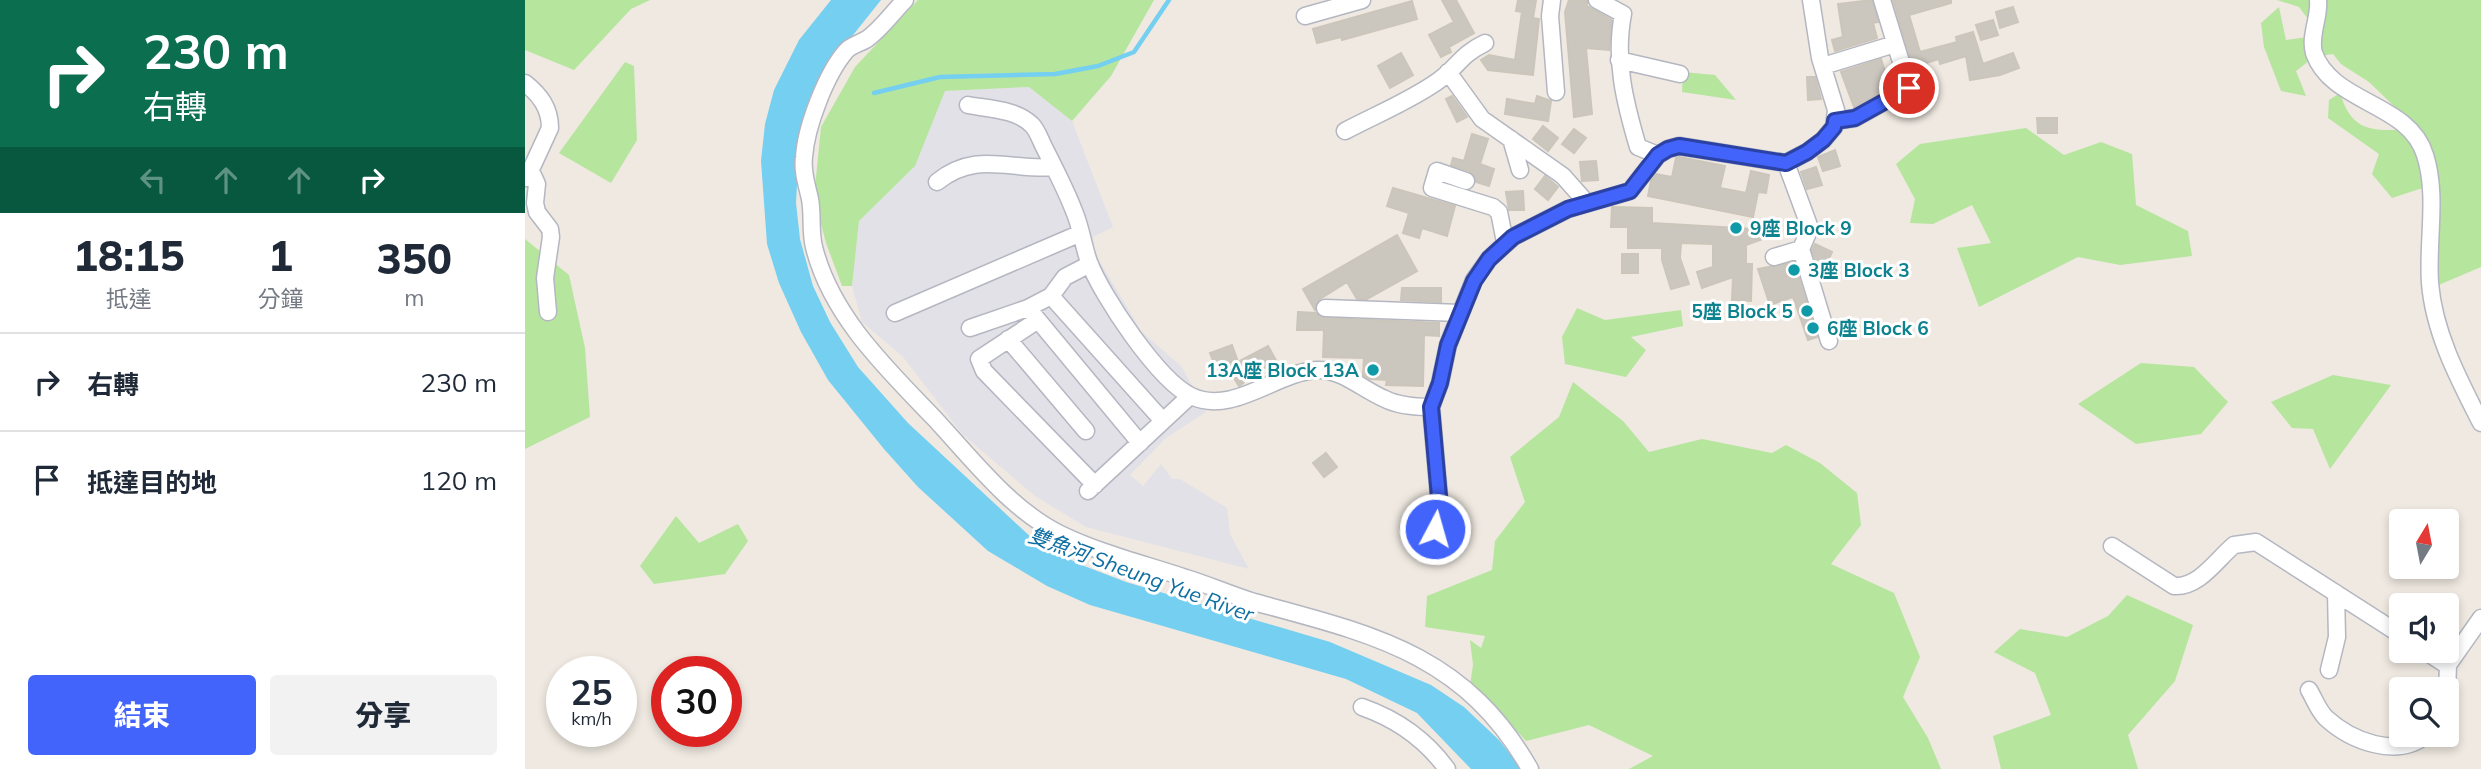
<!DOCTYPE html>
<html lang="zh-TW">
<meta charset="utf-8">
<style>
:root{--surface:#fff;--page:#f2f2f3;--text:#1f2937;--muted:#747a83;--line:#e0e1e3;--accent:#4264fb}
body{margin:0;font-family:Mulish,"Noto Sans TC",sans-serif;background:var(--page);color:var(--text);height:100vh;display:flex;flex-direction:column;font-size:26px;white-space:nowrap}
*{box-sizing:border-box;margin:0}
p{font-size:23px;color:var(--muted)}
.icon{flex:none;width:38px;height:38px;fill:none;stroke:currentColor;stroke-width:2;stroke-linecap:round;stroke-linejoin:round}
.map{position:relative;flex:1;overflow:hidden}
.panel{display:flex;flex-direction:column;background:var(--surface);width:525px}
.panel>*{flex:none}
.banner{background:#0b6e4f;color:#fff;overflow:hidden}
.needle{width:46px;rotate:10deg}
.controls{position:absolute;left:1864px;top:509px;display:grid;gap:14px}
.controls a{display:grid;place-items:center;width:70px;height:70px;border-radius:7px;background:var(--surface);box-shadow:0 4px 10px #0003;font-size:35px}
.speed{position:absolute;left:21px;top:656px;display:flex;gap:14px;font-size:35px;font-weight:700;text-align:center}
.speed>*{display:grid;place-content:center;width:91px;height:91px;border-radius:50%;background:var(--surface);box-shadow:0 4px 10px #0003;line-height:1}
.speed small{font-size:18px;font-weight:400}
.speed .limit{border:10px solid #d22;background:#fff;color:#111}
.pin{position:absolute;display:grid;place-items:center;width:60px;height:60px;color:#fff;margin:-30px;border:4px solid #fff;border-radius:50%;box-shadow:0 2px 7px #0007}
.me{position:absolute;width:77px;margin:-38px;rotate:6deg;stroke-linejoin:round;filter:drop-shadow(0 0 5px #0008)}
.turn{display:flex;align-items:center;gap:24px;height:147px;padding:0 28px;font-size:32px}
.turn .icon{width:91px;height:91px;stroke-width:2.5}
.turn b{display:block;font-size:49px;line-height:60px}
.lanes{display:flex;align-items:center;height:66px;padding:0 28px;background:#0003;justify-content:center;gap:35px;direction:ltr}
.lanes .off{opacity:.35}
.eta{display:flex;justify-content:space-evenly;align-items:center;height:119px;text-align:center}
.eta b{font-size:42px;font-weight:800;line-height:49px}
.cta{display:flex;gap:14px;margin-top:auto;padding:14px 28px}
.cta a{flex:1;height:80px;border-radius:7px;background:var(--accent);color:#fff;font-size:28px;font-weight:800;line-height:80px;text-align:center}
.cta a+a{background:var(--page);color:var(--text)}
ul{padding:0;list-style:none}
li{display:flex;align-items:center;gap:21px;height:98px;padding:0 28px;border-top:2px solid var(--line)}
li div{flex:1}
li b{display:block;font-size:26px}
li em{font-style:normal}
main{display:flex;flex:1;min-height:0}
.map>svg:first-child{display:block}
</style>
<main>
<section class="panel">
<div class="banner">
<div class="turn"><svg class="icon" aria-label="right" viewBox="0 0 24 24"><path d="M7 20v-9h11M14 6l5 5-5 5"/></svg><div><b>230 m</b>右轉</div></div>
<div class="lanes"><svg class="icon off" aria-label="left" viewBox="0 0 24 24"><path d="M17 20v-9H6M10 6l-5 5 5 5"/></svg><svg class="icon off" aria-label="ahead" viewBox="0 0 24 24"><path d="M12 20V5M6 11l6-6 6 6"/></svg><svg class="icon off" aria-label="ahead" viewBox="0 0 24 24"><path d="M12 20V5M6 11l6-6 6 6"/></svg><svg class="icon" aria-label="right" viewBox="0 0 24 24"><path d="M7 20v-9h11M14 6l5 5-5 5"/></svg></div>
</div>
<div class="eta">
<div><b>18:15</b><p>抵達</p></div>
<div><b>1</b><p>分鐘</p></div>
<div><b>350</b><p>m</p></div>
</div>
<ul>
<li><svg class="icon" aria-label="right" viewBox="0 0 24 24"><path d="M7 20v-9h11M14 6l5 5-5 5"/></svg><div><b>右轉</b></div><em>230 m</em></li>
<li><svg class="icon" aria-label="arrive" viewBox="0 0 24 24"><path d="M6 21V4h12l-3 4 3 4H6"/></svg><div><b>抵達目的地</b></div><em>120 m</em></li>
</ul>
<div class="cta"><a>結束</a><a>分享</a></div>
</section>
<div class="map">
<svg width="1956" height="769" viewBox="0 0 1956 769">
<rect width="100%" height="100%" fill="#efe9e1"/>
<path fill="#e3e1e8" d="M504,87L547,121L588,227L568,237L570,254L617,332L657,367L681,412L641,438L605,475L618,486L636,464L647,479H655L702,508L705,534L724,569L561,527L510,496L438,435L378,357L337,322L327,286L334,221L387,169L420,91Z"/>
<path fill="#b6e59e" d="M0,0H125L106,9L49,70L0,50Z
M393,0H629L586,76L547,121L504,87L420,91L390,166L334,221L327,286H317L301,243L289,197L296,127L330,67Z
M1752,0H1956V267L1909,287V191L1916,182L1867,198L1847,174L1854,154L1803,118L1804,100L1815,93C1825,125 1839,131 1871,130L1873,110L1844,82L1816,64L1808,54L1789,57L1771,71L1781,96L1756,91L1739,47L1736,23L1754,7L1761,40L1783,37L1786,23L1774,7Z
M100,62L109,66L112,140L86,183L34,153Z
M1158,72L1190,75L1211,100L1157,92Z
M1501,128L1539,155L1576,142L1607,154L1611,205L1663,231L1667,256L1595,265L1553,257L1454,307L1432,248L1466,243L1447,205L1408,224L1385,223L1390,199L1371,164L1395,144Z
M0,239L44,275L60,348L65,417L0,449Z
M1052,308L1080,320L1156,310L1158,326L1106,337L1121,350L1101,377L1040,364L1037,337Z
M1616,363L1669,367L1703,402L1676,434L1611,444L1553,404Z
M1808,375L1866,385L1805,469L1788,429L1767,428L1746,402Z
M1048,382L1098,421L1124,452L1177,439L1247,453L1261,445L1295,463L1332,493L1336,525L1306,564L1369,593L1395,657L1378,697L1403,738L1416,769H1104L1128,756L1064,725L1001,741L961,697L945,685L948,665L945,640L956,648L960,636L900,627L902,596L967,570L970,541L1000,502L985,457L1034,417Z
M151,516L174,543L213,524L223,541L200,574L129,584L115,566Z
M1602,595L1668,625L1650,681L1603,735L1613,769H1476L1468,736L1526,715L1510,673L1469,652L1495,629L1542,637L1583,616Z"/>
<path fill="#75cff0" d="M306,0H356L301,69L285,97L273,165L271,203L275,239L288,286L305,322L333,367L383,423L510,541L554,564L601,582L805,642L906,685L939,707L974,740L997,769H946L892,713L821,679L565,605L522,586L463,551L393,487L359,449L303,380L276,332L254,283L242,244L236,161L240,124L249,90L274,40Z"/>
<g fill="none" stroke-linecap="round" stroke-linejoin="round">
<path stroke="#75cff0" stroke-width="4.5" d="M349,93L415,77L530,74L573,66L609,52L644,0"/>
</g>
<path fill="#cbc7bf" stroke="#cbc5ba" stroke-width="2" d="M917,0H931L949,33L924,47L926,52L916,57L904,35L929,22Z
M993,0H1011L1008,18L1014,19L1008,75L963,70L956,60L964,55L990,60L997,12L991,11Z
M1044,0H1062V6L1087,20L1084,50L1061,48L1067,114L1049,117L1040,12Z
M1347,0L1353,22L1348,23L1352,38L1310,51L1307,40L1318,37L1313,4Z
M1368,0H1426V3L1384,15L1395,52L1432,42L1431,37L1448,32L1458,64L1488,53L1494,68L1475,75L1445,80L1441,56L1415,64L1414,59L1388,67Z
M887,1L892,19L817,40L816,37L792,43L788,29Z
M1488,7L1493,22L1475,28L1471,12Z
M1468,20L1473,35L1456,40L1451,25Z
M876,53L888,75L865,88L853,66Z
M1356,59L1365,87L1329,107L1316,72Z
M1282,77H1290L1296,99L1283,100Z
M927,96L942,117L932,122L921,99Z
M1012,96L1026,101L1023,121L980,114L982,99L1010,104Z
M1512,118H1532V133H1513Z
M1018,126L1033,138L1023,151L1008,139Z
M1049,129L1061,138L1049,153L1037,144Z
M947,134L963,139L955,164L969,169L964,186L951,182L949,175L945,171L926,165L928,158L939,161Z
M1310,150L1315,166L1298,171L1293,157Z
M1154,157L1200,166L1195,188L1221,193L1226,171L1244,175L1241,193L1233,192L1228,217L1123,196L1126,181L1131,174L1147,177L1151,158Z
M1071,161L1073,180L1057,181L1055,162Z
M1291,167L1297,185L1282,189L1276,172Z
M1020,176L1033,187L1023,200L1010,189Z
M868,188L930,206L922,236L897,228L894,238L878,233L884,213L862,206Z
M998,191L999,210H984L981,192Z
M1087,207L1127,208V223L1230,229L1231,224L1247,219L1252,234L1221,245V264H1227L1226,301L1207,300L1208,277L1177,288L1172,272L1188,267V244L1156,243L1155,258L1164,284L1146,289L1137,260V248H1103V227H1086Z
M872,235L892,271L842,299H832L822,282L795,299L790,310L778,289Z
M1290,244L1307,252L1300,268L1292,264L1287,250Z
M1097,254H1113V273H1097Z
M1269,262L1292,337L1283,340L1268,297L1245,305L1233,269Z
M877,288H916V302L876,300Z
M773,312L791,313L800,318L914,323V336L899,335L898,386L861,385L862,380L845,379L838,375L839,358L798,357L799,330H772Z
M707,345L713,362L743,346L752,362L737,369L714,386L699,362L690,365L685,353Z
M801,453L812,467L799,477L788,463Z"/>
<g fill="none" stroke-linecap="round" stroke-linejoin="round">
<defs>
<path id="minor" d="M380,0C368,12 356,29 342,39C336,43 326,45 321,51C301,74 281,127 279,157C277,172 282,185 285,199C288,215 285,232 289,247C306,316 362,369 410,419C447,459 485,509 535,534C574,553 619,564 661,578C684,585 706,595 729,602C847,634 940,654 1005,769
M1027,0L1025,16L1031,92
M1072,0L1098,14C1089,60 1100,103 1113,147L1133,155
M1793,0C1795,17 1784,36 1789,53C1807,104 1884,102 1900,155C1913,195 1902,242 1905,283C1909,333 1934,380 1956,423
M780,16L837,0
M1094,60L1155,74
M1298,66L1370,44
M923,72L957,119L1038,176L1061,202
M0,83C15,95 25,108 25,128L2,178
M443,105C464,109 491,109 507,125C513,131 516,142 520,149C530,169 541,190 549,211C556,227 558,245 564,262C577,296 633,380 666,396C708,416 751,372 792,370C817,369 838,390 860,399C874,406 891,407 906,407
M1310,121L1330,118L1384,88L1357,0
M820,131C850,115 885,101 913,81C933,67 935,55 960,43
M986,139L995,170
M0,175L6,171L12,184L10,203L12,212L25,229L26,237L20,278L23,312
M941,181L912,171L907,188L968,207L974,212L980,242
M412,182C451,150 485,171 529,167
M1276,249L1304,341
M1249,257L1276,249L1285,228L1261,163
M526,296L638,421
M503,308L615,443
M800,308L935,313
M370,313L556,233
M513,320L454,359L459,371L570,485
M445,328L503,308L526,296L540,277L565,264
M483,339L561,431
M563,491L665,396
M910,529L915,508L906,407L915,383L923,345L949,280L964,259L988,237L1043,209L1105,191L1133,155L1143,149L1154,146L1261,163L1282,152L1298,140L1309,127L1311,110L1295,58L1286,0
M1587,546L1649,586C1674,588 1692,559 1709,545L1731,542L1876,635
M1900,651L1923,666
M1804,670L1812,637L1811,593
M1784,690C1790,700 1793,710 1801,718C1826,741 1872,759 1901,735
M1922,692L1923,665L1956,618
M837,707C871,719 901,740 922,769"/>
</defs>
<use href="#minor" stroke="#b4b7c1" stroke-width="19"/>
<use href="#minor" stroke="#fff" stroke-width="16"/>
</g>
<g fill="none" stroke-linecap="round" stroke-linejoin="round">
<defs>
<path id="route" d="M910,529L915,508L906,407L915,383L923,345L949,281L964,259L988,237L1043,209L1105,191L1133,155L1143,149L1154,146L1261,163L1282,152L1298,140L1309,127L1310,121L1330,118L1384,88"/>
</defs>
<use href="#route" stroke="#2b41a3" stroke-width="18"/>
<use href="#route" stroke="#4264fb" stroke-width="12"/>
</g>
<g fill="#0f9aa8" stroke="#fff" stroke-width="2.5">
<circle cx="1211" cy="228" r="7"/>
<circle cx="1269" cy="270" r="7"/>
<circle cx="1282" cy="311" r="7"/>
<circle cx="1288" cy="328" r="7"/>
<circle cx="848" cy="370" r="7"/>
</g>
<g text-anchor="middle" stroke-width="6" stroke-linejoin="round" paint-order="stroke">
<g font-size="19" font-weight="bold" fill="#0d838f" stroke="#fff" text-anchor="start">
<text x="1225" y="235">9座 Block 9</text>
<text x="1283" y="277">3座 Block 3</text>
<text x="1268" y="318" text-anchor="end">5座 Block 5</text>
<text x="1302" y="335">6座 Block 6</text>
<text x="834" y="377" text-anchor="end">13A座 Block 13A</text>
</g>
<g font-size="21" font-style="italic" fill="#0d6fa3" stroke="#fff">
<text transform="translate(616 575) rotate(20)" y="7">雙魚河 Sheung Yue River</text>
</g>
</g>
</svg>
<div class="controls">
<a><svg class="needle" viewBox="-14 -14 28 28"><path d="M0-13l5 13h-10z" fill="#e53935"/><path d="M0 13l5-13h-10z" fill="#747a83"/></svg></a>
<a><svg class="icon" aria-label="sound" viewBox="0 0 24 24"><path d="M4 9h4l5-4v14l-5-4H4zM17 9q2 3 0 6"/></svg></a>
<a><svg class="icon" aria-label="search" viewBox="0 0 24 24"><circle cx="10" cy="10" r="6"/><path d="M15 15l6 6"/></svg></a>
</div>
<div class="speed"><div>25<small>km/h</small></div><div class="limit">30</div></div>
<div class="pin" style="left:1384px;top:88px;background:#d93025"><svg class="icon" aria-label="arrive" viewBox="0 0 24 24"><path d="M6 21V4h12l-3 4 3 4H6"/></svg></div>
<svg class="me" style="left:910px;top:529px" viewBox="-20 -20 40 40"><circle r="17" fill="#4264fb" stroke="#fff" stroke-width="3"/><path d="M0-11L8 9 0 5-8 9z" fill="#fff"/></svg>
</div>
</main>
